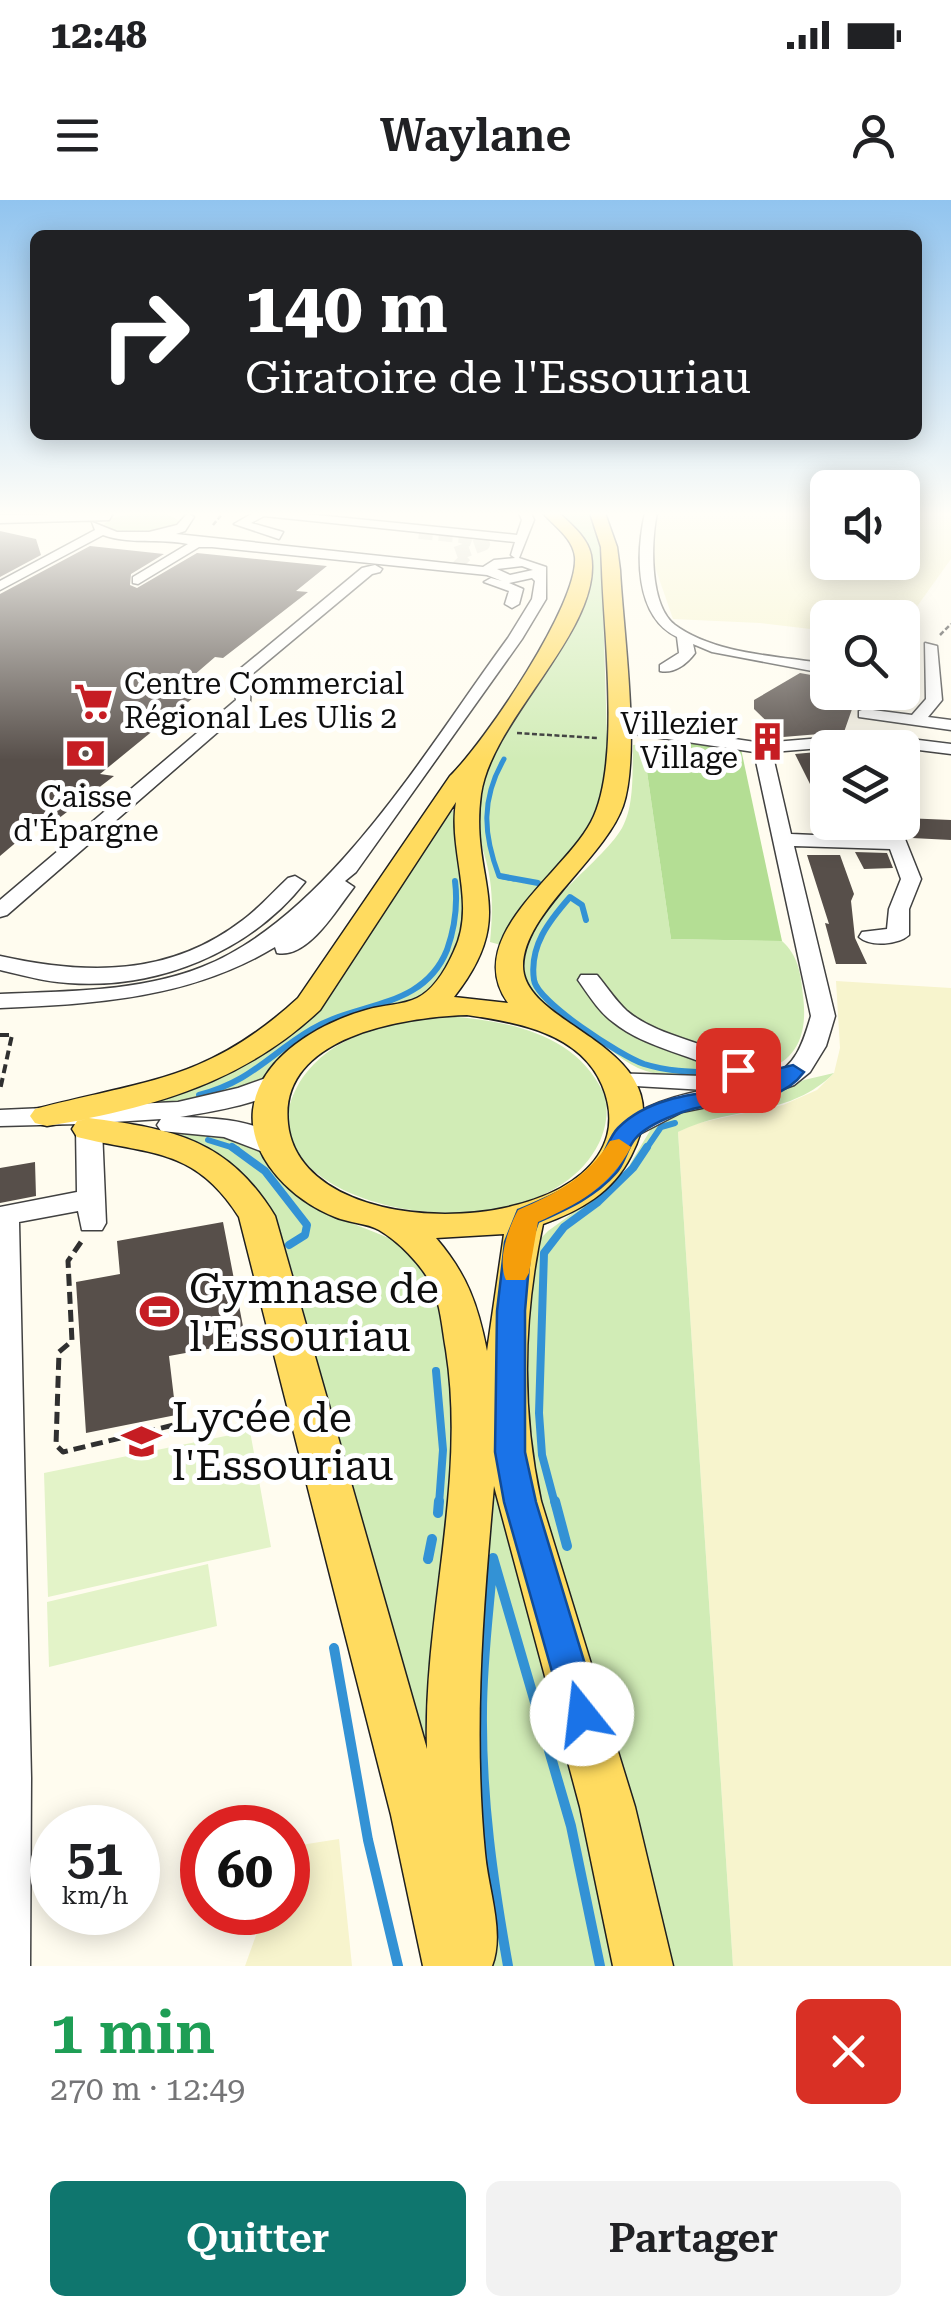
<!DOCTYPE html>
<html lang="fr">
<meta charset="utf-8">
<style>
:root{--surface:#fff;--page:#f2f2f2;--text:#202124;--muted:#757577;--accent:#0f766e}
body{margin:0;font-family:"Roboto Serif",serif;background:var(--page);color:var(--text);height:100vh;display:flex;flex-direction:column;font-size:38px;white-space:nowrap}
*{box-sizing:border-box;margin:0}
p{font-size:32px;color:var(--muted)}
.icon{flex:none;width:55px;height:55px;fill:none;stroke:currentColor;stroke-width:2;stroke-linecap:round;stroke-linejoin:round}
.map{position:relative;height:1766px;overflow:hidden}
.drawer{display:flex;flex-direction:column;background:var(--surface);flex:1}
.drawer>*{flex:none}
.top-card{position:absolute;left:30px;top:30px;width:892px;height:210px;border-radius:15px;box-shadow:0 5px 25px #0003;background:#202124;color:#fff;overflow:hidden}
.buttons{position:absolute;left:810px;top:270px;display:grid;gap:20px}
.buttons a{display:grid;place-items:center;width:110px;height:110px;border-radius:15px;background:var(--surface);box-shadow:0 5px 25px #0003;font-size:50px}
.speed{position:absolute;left:30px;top:1605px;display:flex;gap:20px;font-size:50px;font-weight:700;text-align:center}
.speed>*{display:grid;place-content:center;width:130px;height:130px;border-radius:50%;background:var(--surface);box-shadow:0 5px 25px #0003;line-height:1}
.speed small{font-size:25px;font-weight:400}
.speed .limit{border:15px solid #d22;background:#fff;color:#111}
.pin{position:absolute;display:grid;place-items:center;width:85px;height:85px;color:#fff;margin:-42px;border-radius:20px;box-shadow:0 5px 15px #0006}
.me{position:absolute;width:110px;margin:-55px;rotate:344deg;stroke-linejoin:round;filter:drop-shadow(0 0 8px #0008)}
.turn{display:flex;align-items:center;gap:35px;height:210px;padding:0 50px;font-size:45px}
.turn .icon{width:130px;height:130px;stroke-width:2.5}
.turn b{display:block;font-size:70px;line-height:85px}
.round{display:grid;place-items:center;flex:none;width:105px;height:105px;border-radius:15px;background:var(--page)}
.summary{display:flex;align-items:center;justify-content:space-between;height:170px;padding:0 50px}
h1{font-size:60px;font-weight:600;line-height:75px;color:#1e9e55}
.cta{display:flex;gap:20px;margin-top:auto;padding:20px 50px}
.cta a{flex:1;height:115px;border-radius:15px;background:var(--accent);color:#fff;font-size:40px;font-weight:600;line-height:115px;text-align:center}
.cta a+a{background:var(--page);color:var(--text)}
.status{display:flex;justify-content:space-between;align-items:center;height:70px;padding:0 50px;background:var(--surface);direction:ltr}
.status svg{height:28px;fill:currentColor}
header{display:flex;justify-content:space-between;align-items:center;height:130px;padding:0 50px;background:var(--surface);font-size:45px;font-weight:600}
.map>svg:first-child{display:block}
</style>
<div class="status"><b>12:48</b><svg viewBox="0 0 49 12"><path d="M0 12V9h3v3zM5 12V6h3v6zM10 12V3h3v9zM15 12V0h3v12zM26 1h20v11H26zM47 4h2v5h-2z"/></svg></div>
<header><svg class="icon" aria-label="menu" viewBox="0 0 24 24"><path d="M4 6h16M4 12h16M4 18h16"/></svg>Waylane<svg class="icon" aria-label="person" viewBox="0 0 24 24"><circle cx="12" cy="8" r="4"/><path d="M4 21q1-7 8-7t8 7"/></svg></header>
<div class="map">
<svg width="951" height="1766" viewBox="0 0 951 1766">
<rect width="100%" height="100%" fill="#fffcef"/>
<path fill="#f7f4cd" d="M659,313H827L828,362H902L903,313H951V359L903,426L902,418H828L827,431L760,423L673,419L654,364L653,341Z
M836,781L951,788V1766H733L678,932L694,924L783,905L817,890L834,873L840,848Z
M339,1639L352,1766H245L264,1713L288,1712V1647Z"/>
<path fill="#d1ecb6" d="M134,313H165L180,321C163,336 122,339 104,324L112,318Z
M560,313H590L601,344L608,569C595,638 543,689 501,745L490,742C492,721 493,701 490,680C487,656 476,636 476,611C476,558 559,433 588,382L590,351Z
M643,544L671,739L782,741C798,755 801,774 803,796C812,865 767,878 707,877C686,876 666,877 646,871C624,864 608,846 589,834C570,822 538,810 527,790C493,732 599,669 622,628C635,605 632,570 633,545Z
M453,611L468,692L466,722L444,773L430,791L416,799L245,888L213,900L124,909C194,888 256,865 311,815L446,612Z
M448,816C507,821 575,833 603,892C610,909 606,928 599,943C537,1069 231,1009 297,887C327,833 392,822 448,816Z
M834,873C788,919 731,905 678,932L733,1766H666L535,1290L527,1242V1142L536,1043L548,1031L610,986L627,969L651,929L675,913L775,893L804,880Z
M175,931L232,935L253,944L293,993L314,1008L399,1042L437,1079L464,1228L443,1622L261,1002L170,933Z
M488,1252L622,1766H485L468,1635Z"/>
<path fill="#b4de94" d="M700,543L741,549L782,741L671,739L643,544Z"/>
<path fill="#e3f3c8" d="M250,1231L271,1347L48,1397L44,1273Z
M208,1364L217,1426L49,1467L47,1402Z"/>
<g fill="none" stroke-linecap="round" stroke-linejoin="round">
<path stroke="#3392d5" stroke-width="5" d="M504,559C481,599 483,634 499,676L514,679"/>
<path stroke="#3392d5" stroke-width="6" d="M500,676L538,683
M586,720L582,705L570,697C549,721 529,746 534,780C537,802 621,856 644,864C670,872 694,872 721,873
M199,895C252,881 268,855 312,829C360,801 423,809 447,750C455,727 458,705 455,681
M208,940L237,949
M646,949L661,927L675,923"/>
<path stroke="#3392d5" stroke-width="8" d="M232,947L265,971L307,1025L305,1035L289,1045
M436,1171L443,1250L439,1304
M555,1304L542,1255L539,1213L544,1053L564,1027L598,1002L633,968L647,947"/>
<path stroke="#3392d5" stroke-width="10" d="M555,1301L567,1346
M438,1313L439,1301
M493,1358L571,1626L600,1766
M493,1358C489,1409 482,1461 482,1512C481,1598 493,1682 508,1766
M428,1359L432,1339
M334,1448L368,1640L398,1766"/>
</g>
<path fill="#574f4a" d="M0,331L36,339L41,355L0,377Z
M90,346L164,354L131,374L130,385L137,388L197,353L327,366L296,391L308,392L223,458L215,457L171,495L193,498L100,574L114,576L50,625L39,623L0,656V394Z
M800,473L828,478V492H858L844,532L783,537L754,509V500Z
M828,551V584H810L795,554Z
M904,618L951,620V640L912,638Z
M855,652L887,653L893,668L864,669Z
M807,655H840L854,694L851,701L855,738L867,764H836L825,723L829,724Z
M35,962L36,996L0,1003V968Z
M223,1022L246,1142L169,1156L176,1215L86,1233L76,1082L120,1074L117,1041Z"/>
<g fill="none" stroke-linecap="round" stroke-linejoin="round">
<path stroke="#dbd8cd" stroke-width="14" stroke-dasharray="14 6" stroke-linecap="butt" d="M419,332L461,336L483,344L455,354L465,365"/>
<defs>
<path id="minor" d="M113,313L109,320L0,323V315Z
M188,313L194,317L185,331L176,334L483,367L494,360L515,358L511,355L515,342L264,316L251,323L283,332L279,339L234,324L253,313H296L517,335L522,320L519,313H531L534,320L519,358L546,367V399L522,439L356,672L345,681L354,687L351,691C335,712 307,759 277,753L275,747C191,798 97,804 0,808V794C67,791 139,792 202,767C329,717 429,545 508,438L532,399L535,381L532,378L509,383L523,389L519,404L512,408L505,404L509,391L484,382L491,378L502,381L487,375L212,347H199L138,384L133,383V377L188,344C159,338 131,345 103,335L0,390V381L95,330L92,322L117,332H149L177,325ZM522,366L533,370L510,375L497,369Z
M645,313H657C651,342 649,405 675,425C716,455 780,456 828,464V474L712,452L693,444L695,453C687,464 674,474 660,471V465L679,453L677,437C634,416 636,353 645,313Z
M375,365L382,369L380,372L372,374L251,475L250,504L7,715L0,717V700L236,500L233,479L240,469L362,368Z
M925,443L937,446L942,500L928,517L951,520V530L859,517V511L865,509L912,515L926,499Z
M640,525L762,543L870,534L951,544V554L870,544L772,552L791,634L905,639L921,679L909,709V735C898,745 870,747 859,737L862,732L887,729L889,709L901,679L890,649L794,646L835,816L826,846L810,872L794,885L766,895L682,912L626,941L613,933C633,907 674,896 705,890L618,885L609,883L606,878L609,873L734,877C696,855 646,849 613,822C599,812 588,794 578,780L581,775H597C607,787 616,801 627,811C664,842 727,843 768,878C796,867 803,843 811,816L754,552L634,534V526Z
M295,676L305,682C250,752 157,790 68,783C45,782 22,775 0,770V756C86,775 169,777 243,720C259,708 273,692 288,678Z
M280,873L289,875L292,880C273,903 209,912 180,917C212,918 267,919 288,947L284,953H266L224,937L161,931L157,925L161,919L98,923L102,929L106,1023L102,1030H82L78,1011L19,1022L31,1578L30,1766H0V1007L77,992L76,929L79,924L0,926V910L178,902L238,888Z"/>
<path id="major" d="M543,313H559C571,324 588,338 591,355C604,428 492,518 481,594C469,682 521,712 454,797L508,803C461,737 563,675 591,622C621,566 604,437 602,370L601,347L590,313H605L617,347L620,370C623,430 641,554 623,606C604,659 524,712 523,766C523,830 689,845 631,956C613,992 580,1011 543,1024C523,1116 521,1209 541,1301L635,1607L673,1766H613L580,1607L494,1286C483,1409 473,1530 485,1653C488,1689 505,1733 492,1766H423L391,1615L239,1017C194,946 148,955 77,937L72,929L77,921L88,919L47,926L35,923L30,916L35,909C146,880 208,881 298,798L450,576C484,543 579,404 575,357C573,338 554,326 543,313ZM456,602C448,652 477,704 454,751C447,767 434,790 417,798C403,805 382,805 366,810C320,823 259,857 253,910C248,959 294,1001 335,1017C349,1023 367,1023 379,1030C398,1041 421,1064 431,1084C441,1105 442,1128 446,1150C467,1283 423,1416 427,1549L275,1016C228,939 173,929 89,918C177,900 253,873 320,810ZM467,815C516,822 580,833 602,885C665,1035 303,1062 288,924C278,836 404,817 467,815ZM504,1034L487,1151C478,1105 467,1074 436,1038Z"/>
</defs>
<use href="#minor" stroke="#414141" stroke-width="3"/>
<use href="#major" stroke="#1f1f1f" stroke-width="3"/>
<path stroke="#303030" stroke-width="2.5" stroke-dasharray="5 2.5" stroke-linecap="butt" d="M213,325L223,313
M940,435L951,424
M517,533L597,538"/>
<path stroke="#303030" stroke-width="4" stroke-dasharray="9 5" stroke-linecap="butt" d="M0,835H12L0,890"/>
<path stroke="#303030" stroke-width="5" stroke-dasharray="12 6" stroke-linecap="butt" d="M81,1042L68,1061L72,1141L59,1152L56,1245L63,1252L182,1223"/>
<use href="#minor" fill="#fff" fill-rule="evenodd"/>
<use href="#major" fill="#ffdb5f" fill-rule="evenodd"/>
</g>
<linearGradient id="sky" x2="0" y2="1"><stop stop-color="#91c4ef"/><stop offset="0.56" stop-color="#fffef8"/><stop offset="1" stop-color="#fffef8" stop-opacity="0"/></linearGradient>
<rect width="951" height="560" fill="url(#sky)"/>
<path fill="#1a73e8" stroke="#114b97" stroke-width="2.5" d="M738,864L760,873L793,865L804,872C775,912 716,896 675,915C662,920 644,928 635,939C627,948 625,963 616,973C595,997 567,1009 538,1022L531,1042L525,1111V1252L536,1302L600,1514L595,1526L582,1531L569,1526L564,1514L504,1302L495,1252L497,1111L505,1042L518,1010C546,998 577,987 598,962C606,953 609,937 618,928C651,894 707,893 751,886L727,870Z"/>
<path fill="#f59e0b" d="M619,939L631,947C610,987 578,1004 538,1022L529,1073L525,1080H506C497,1060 508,1029 518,1010C557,993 587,978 610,941Z"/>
<defs>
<symbol id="supermarket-bare" viewBox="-9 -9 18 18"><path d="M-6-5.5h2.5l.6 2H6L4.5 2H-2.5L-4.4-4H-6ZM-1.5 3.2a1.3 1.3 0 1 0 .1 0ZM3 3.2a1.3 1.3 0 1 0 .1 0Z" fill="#c61d23" stroke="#fff" stroke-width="2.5" paint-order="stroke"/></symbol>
<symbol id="building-bare" viewBox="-9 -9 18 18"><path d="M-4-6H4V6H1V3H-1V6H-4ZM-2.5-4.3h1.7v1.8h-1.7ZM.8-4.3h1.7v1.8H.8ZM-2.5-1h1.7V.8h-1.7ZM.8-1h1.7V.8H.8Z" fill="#c61d23" stroke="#fff" stroke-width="2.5" paint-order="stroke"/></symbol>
<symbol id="bank-bare" viewBox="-9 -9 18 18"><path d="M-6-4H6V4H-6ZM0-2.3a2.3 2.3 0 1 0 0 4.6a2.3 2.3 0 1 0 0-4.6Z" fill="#c61d23" stroke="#fff" stroke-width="2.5" paint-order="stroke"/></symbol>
<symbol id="stadium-bare" viewBox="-9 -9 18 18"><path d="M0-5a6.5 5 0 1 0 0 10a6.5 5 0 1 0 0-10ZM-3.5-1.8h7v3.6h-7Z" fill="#c61d23" stroke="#fff" stroke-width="2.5" paint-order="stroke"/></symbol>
<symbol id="school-bare" viewBox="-9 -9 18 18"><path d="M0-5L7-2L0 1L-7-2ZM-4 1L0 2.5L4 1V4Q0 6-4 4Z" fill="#c61d23" stroke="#fff" stroke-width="2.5" paint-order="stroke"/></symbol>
</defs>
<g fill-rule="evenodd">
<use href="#supermarket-bare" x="66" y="474" width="55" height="55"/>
<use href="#building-bare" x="740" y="514" width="55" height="55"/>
<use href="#bank-bare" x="58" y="526" width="55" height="55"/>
<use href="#stadium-bare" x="132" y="1084" width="55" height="55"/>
<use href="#school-bare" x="114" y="1214" width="55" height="55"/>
</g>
<g text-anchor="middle" stroke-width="10" stroke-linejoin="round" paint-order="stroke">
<g font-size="30" fill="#0e0e0e" stroke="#fff" text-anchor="start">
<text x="124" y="494">Centre Commercial<tspan x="124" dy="34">Régional Les Ulis 2</tspan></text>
<text x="738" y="534" text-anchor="end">Villezier<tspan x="738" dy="34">Village</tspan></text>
<text x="86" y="607" text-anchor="middle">Caisse<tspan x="86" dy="34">d'Épargne</tspan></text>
</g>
<g font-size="42" fill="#0e0e0e" stroke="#fff" text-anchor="start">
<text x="189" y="1103">Gymnase de<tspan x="189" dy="48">l'Essouriau</tspan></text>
<text x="172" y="1232">Lycée de<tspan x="172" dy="48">l'Essouriau</tspan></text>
</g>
</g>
</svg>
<div class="buttons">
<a><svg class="icon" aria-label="sound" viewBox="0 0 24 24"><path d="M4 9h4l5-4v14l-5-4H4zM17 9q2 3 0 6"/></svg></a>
<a><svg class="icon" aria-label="search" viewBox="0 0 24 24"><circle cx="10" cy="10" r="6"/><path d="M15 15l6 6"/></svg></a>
<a><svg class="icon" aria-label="layers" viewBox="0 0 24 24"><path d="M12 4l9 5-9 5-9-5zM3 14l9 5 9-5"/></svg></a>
</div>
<div class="speed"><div>51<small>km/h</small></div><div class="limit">60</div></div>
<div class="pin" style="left:738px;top:870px;background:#d93025"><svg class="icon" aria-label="arrive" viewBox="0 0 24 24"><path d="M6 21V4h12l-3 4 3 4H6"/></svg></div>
<svg class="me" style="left:582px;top:1514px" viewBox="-20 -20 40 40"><circle r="19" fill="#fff"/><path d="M0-13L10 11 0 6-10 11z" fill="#1a73e8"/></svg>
<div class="top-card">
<div class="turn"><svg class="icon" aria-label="right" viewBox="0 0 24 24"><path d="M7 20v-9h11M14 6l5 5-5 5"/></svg><div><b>140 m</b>Giratoire de l'Essouriau</div></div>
</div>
</div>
<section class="drawer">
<div class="summary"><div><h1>1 min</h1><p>270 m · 12:49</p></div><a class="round" style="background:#d93025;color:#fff"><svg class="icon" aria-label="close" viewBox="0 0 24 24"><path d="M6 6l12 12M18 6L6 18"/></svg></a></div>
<div class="cta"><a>Quitter</a><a>Partager</a></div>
</section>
